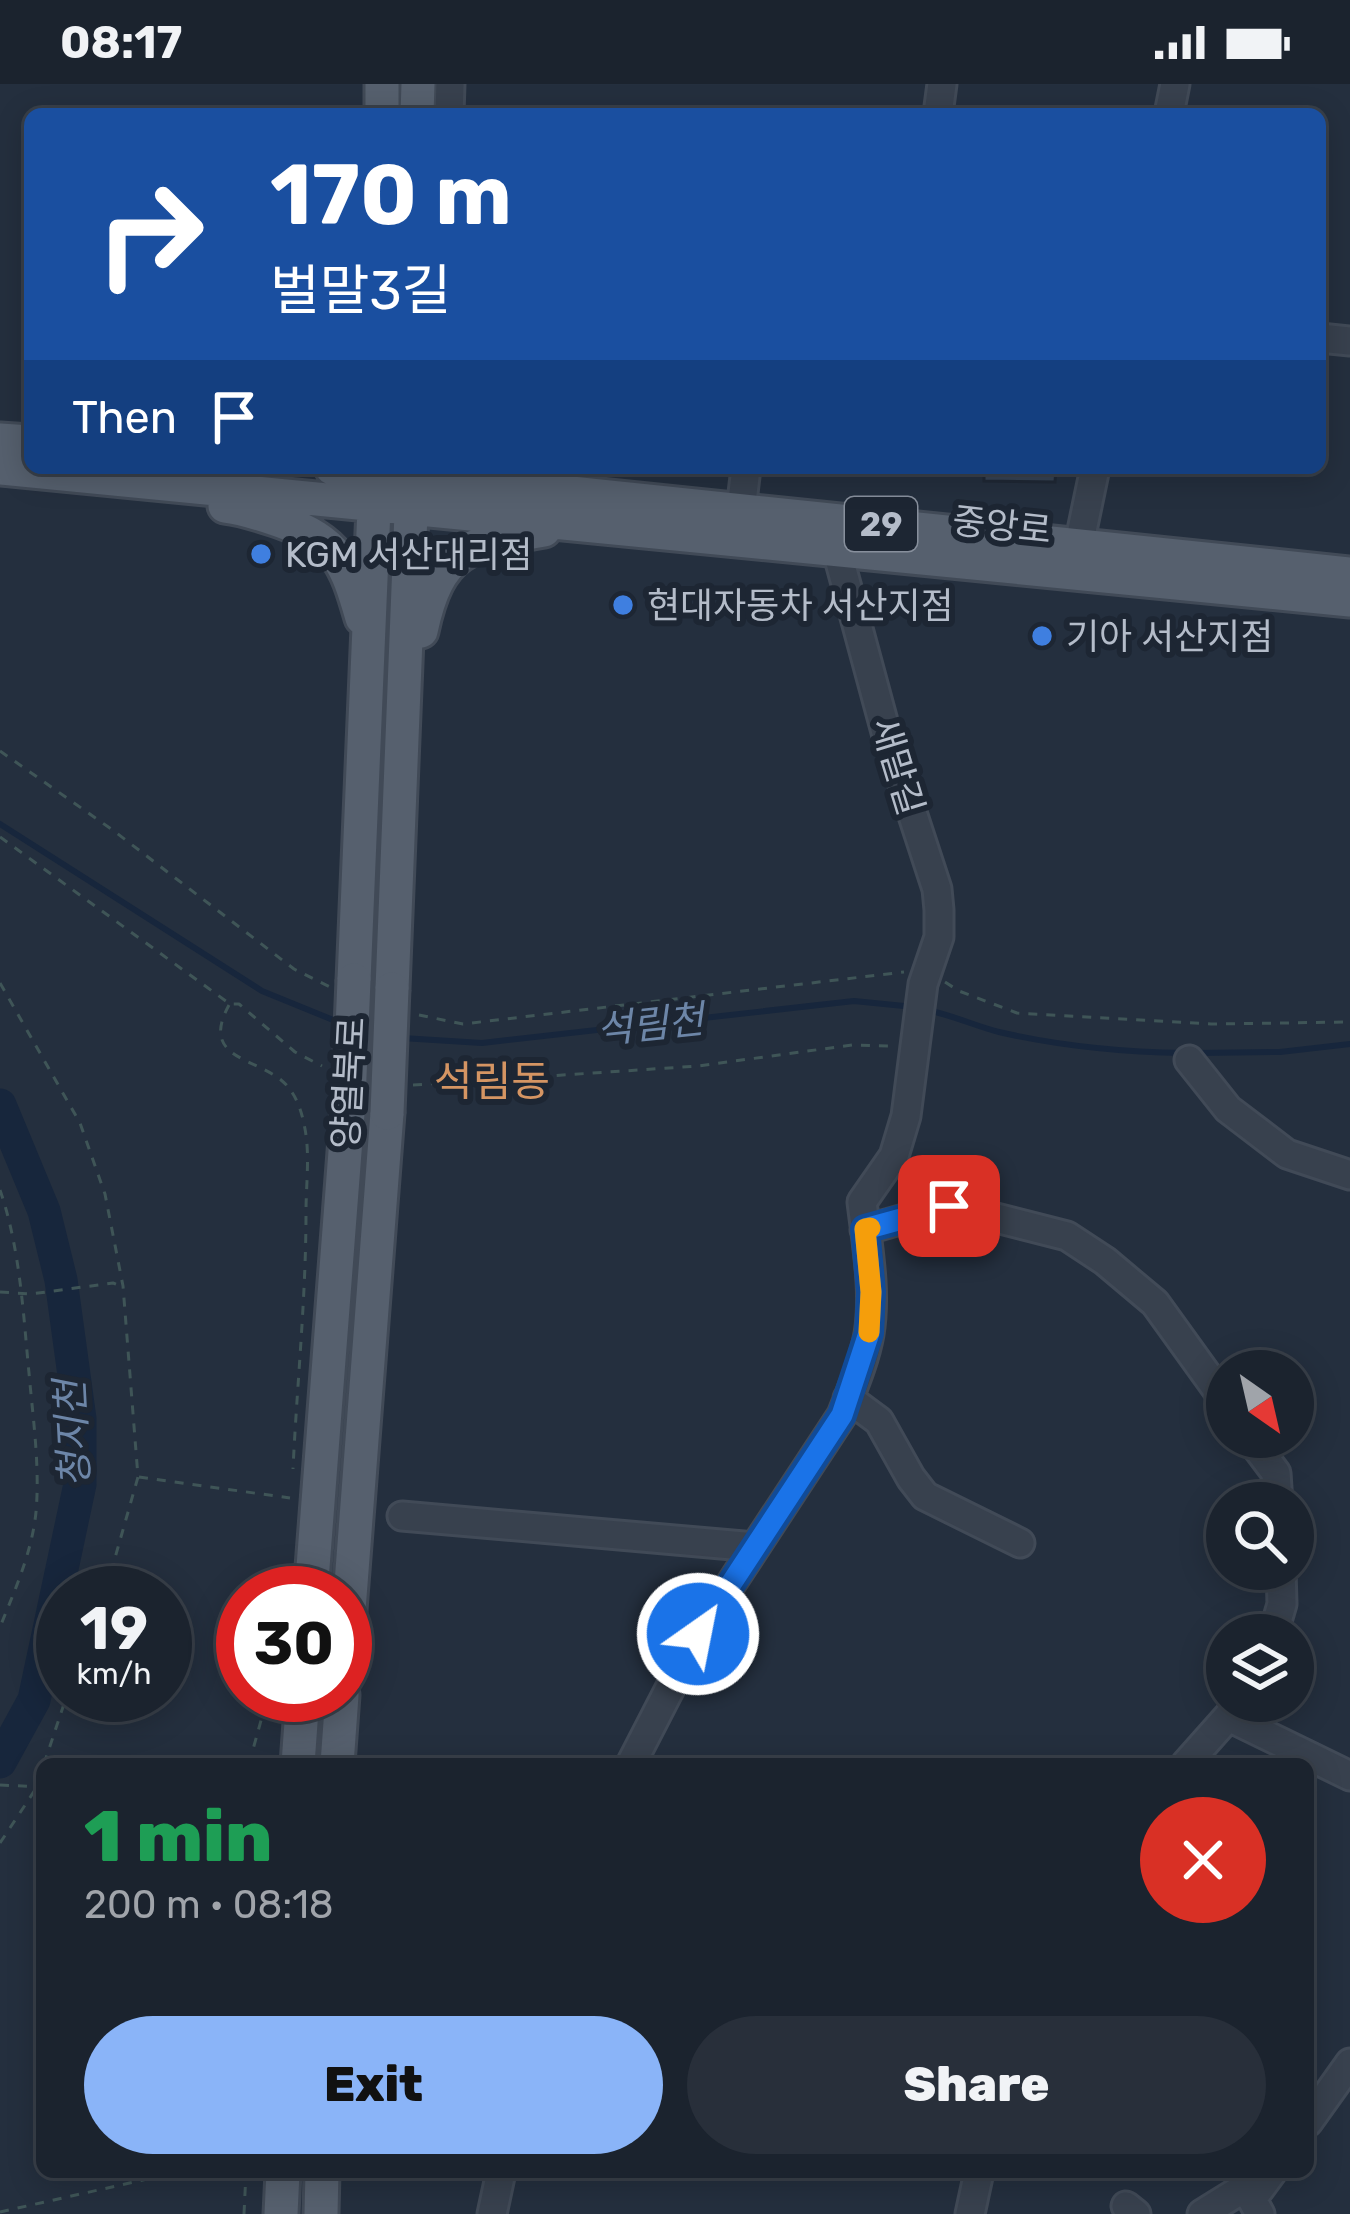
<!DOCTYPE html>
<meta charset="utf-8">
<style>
:root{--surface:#1b232e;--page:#282f3a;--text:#f1f3f6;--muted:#a0a4aa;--line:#39404a;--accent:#8ab4f8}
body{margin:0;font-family:Rubik,"Noto Sans KR",sans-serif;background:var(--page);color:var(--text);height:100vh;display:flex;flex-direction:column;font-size:45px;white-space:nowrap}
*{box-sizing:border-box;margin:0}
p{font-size:39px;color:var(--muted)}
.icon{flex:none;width:66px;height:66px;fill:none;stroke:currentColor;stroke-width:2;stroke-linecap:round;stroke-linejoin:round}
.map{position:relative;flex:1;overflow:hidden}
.sheet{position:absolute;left:36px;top:1674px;width:1278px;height:420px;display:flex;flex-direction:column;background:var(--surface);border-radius:18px;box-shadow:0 6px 30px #0003,0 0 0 3px var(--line)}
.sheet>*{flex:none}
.top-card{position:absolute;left:24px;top:24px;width:1302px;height:366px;border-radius:18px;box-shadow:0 6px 30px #0003,0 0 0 3px var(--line);background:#1a4fa0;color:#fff;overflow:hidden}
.needle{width:78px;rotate:146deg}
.buttons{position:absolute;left:1206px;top:1266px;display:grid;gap:24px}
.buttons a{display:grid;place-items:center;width:108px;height:108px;border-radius:50%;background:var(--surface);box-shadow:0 6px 30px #0003,0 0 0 3px var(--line);font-size:60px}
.speed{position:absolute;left:36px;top:1482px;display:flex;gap:24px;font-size:60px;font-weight:700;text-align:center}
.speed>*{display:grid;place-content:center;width:156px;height:156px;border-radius:50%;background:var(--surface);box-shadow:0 6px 30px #0003,0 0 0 3px var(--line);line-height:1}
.speed small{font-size:30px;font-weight:400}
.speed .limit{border:18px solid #d22;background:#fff;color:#111}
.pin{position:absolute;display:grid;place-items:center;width:102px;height:102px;color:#fff;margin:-51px;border-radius:24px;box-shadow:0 6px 18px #0006}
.me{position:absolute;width:132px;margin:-66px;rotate:33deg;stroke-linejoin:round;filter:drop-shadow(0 0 9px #0008)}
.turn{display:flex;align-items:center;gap:42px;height:252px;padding:0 48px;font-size:54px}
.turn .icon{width:156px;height:156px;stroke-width:2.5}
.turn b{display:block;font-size:84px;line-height:102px}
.then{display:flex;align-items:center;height:114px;padding:0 48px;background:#0003;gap:24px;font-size:45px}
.round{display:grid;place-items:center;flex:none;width:126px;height:126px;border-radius:63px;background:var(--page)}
.headline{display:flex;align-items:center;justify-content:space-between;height:204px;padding:0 48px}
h1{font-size:72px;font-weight:800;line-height:90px;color:#1e9e55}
.cta{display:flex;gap:24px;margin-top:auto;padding:24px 48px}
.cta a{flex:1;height:138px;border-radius:72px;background:var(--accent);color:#111;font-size:48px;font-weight:800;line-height:138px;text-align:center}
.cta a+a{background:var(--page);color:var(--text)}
.status{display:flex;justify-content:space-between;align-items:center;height:84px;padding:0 60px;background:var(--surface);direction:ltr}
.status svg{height:33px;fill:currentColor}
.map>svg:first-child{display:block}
</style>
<div class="status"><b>08:17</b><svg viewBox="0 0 49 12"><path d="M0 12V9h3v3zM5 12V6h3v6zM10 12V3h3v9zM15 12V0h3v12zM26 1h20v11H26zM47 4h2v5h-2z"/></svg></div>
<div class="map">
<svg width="1350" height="2130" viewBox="0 0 1350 2130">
<rect width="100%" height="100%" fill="#242f3e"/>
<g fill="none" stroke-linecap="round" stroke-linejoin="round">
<path stroke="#17263c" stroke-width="6" d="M0,740L262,907L343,940
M927,926C952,931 975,942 999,948C1060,962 1122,968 1185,969
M402,954L482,959L854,917L914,923
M1198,969L1280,968L1350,960"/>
<path stroke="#17263c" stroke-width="33" d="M0,1021L44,1127L61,1196L80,1335V1400L34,1616L0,1678"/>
</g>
<path fill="#364354" stroke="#1f2835" stroke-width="3" d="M984,384H1056L1055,398L984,397Z"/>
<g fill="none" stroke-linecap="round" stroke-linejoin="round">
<defs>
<path id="minor" d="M449,30L450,0
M938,30L942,0
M1169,30L1175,0
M1320,254L1350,257
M741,426L746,384
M1075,480L1095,384
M1189,976L1228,1025L1287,1070L1350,1091
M865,1146L949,1122L1067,1152L1105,1177L1155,1219L1227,1319
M848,1314L879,1337L911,1394L925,1412L1020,1459
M1249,1353L1276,1389L1278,1419
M402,1432L755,1463
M1273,1551L1282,1520L1281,1485
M1229,1633L1350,1692
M631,1680L698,1550L842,1331C852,1305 864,1278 869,1250C876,1207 867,1160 862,1118L894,1072L906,1032L923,900L939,853V826L937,805L887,652L836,463
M1186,1680L1242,1617
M1308,2038L1350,1979
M1252,2115L1272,2088
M1126,2122L1136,2130
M492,2130L501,2088
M970,2130L979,2088
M1202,2130L1239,2107L1250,2112L1260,2130"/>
<path id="major" d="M382,30V0
M417,30L418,0
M0,356L30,358
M0,384L1350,516
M332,384L1350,490
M225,422C244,424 263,431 281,437C338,458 346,478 362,534
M421,547C438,466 467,459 544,446
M354,896L375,401
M392,905L412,404
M311,1509L349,1016
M345,1578L387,1029
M298,1680L303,1611
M337,1680L342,1611
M281,2130L283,2088
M321,2130L322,2088"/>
</defs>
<use href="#minor" stroke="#414a57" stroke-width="33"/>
<use href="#major" stroke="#414a57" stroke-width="39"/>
<path stroke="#3f5557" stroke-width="3" stroke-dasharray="9 9" stroke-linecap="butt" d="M0,667L114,747L294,885L330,903
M0,753L230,920H239L295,968L322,982
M945,898L959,907L1017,929L1211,940L1350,938
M0,899L80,1039L105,1110L123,1202L138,1393L105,1509
M229,921C200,974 253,973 281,996C296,1008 302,1028 305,1045C310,1071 306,1101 306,1128C306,1214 297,1300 293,1385
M419,931L463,940L904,888
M413,1001L698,982L852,961L893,962
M0,1106C20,1164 23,1227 29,1289C33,1335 40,1382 36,1428C32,1468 15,1506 0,1543
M0,1208L31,1210L113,1199L121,1202
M139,1393L290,1414
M44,1680L67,1611
M249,1680L268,1611
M0,1701L42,1703
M0,1759L37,1703L42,1687
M0,2128L179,2088
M244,2130L246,2088"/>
<use href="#minor" stroke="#38414e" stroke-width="27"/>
<use href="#major" stroke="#56606e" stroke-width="33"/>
<defs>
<path id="major-bridge" d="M349,1016L354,896
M387,1029L392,905"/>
</defs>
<use href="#major-bridge" stroke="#414a57" stroke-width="39" stroke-linecap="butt"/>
<use href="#major-bridge" stroke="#56606e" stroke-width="33"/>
</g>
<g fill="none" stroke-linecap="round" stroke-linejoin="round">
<defs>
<path id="route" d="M698,1550L842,1331L869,1249L871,1208L865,1145L949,1122"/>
</defs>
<use href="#route" stroke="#114b97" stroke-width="30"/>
<use href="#route" stroke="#1a73e8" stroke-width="21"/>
<path stroke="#f59e0b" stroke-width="21" d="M869,1248L871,1208L865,1145L870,1144"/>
</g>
<g fill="#3f7fe0" stroke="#1d2633" stroke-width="4.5">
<circle cx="261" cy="470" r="12"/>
<circle cx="623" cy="521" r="12"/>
<circle cx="1042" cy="552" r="12"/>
</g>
<g text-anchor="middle" stroke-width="12" stroke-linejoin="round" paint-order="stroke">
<rect fill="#1d2633" stroke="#878f9c" stroke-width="3" x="845" y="413" width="72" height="54" rx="9"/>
<g font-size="33" font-weight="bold" fill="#b4bcc9">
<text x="881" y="452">29</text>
</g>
<g font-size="36" fill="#b4bcc9" stroke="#1d2633">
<text transform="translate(1002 441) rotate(6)" y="13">중앙로</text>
<text transform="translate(898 682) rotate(73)" y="13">새말길</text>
<text transform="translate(348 999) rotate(-87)" y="13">양열북로</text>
</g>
<g font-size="36" fill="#b4bcc9" stroke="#1d2633" text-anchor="start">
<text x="285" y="483">KGM 서산대리점</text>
<text x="647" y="534">현대자동차 서산지점</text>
<text x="1066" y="565">기아 서산지점</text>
</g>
<g font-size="39" font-style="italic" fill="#6d86a8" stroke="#1d2633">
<text transform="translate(650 940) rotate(-6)" y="14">석림천</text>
<text transform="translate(72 1350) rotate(-93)" y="14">청지천</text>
</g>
<g font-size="42" fill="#d59563" stroke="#1d2633">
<text x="492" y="1012">석림동</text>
</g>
</g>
</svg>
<div class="buttons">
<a><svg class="needle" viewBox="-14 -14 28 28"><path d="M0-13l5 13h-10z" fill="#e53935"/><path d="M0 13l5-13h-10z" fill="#a0a4aa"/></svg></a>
<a><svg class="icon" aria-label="search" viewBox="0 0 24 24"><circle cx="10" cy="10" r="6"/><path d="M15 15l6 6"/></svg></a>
<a><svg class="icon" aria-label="layers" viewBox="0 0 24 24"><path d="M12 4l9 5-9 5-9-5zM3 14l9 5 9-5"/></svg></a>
</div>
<div class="speed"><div>19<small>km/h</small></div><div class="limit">30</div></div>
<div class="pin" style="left:949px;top:1122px;background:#d93025"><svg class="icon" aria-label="arrive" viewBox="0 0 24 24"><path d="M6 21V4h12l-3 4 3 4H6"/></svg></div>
<svg class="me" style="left:698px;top:1550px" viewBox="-20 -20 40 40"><circle r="17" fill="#1a73e8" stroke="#fff" stroke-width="3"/><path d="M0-11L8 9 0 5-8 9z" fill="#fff"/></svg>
<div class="top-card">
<div class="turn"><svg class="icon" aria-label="right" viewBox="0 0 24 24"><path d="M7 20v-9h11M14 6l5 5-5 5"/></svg><div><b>170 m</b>벌말3길</div></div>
<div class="then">Then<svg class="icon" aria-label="arrive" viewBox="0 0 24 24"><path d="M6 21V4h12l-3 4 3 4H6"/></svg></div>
</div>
<section class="sheet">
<div class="headline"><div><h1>1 min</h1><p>200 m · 08:18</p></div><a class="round" style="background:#d93025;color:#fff"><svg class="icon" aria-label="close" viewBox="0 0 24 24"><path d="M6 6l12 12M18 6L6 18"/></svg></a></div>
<div class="cta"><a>Exit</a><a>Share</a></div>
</section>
</div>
